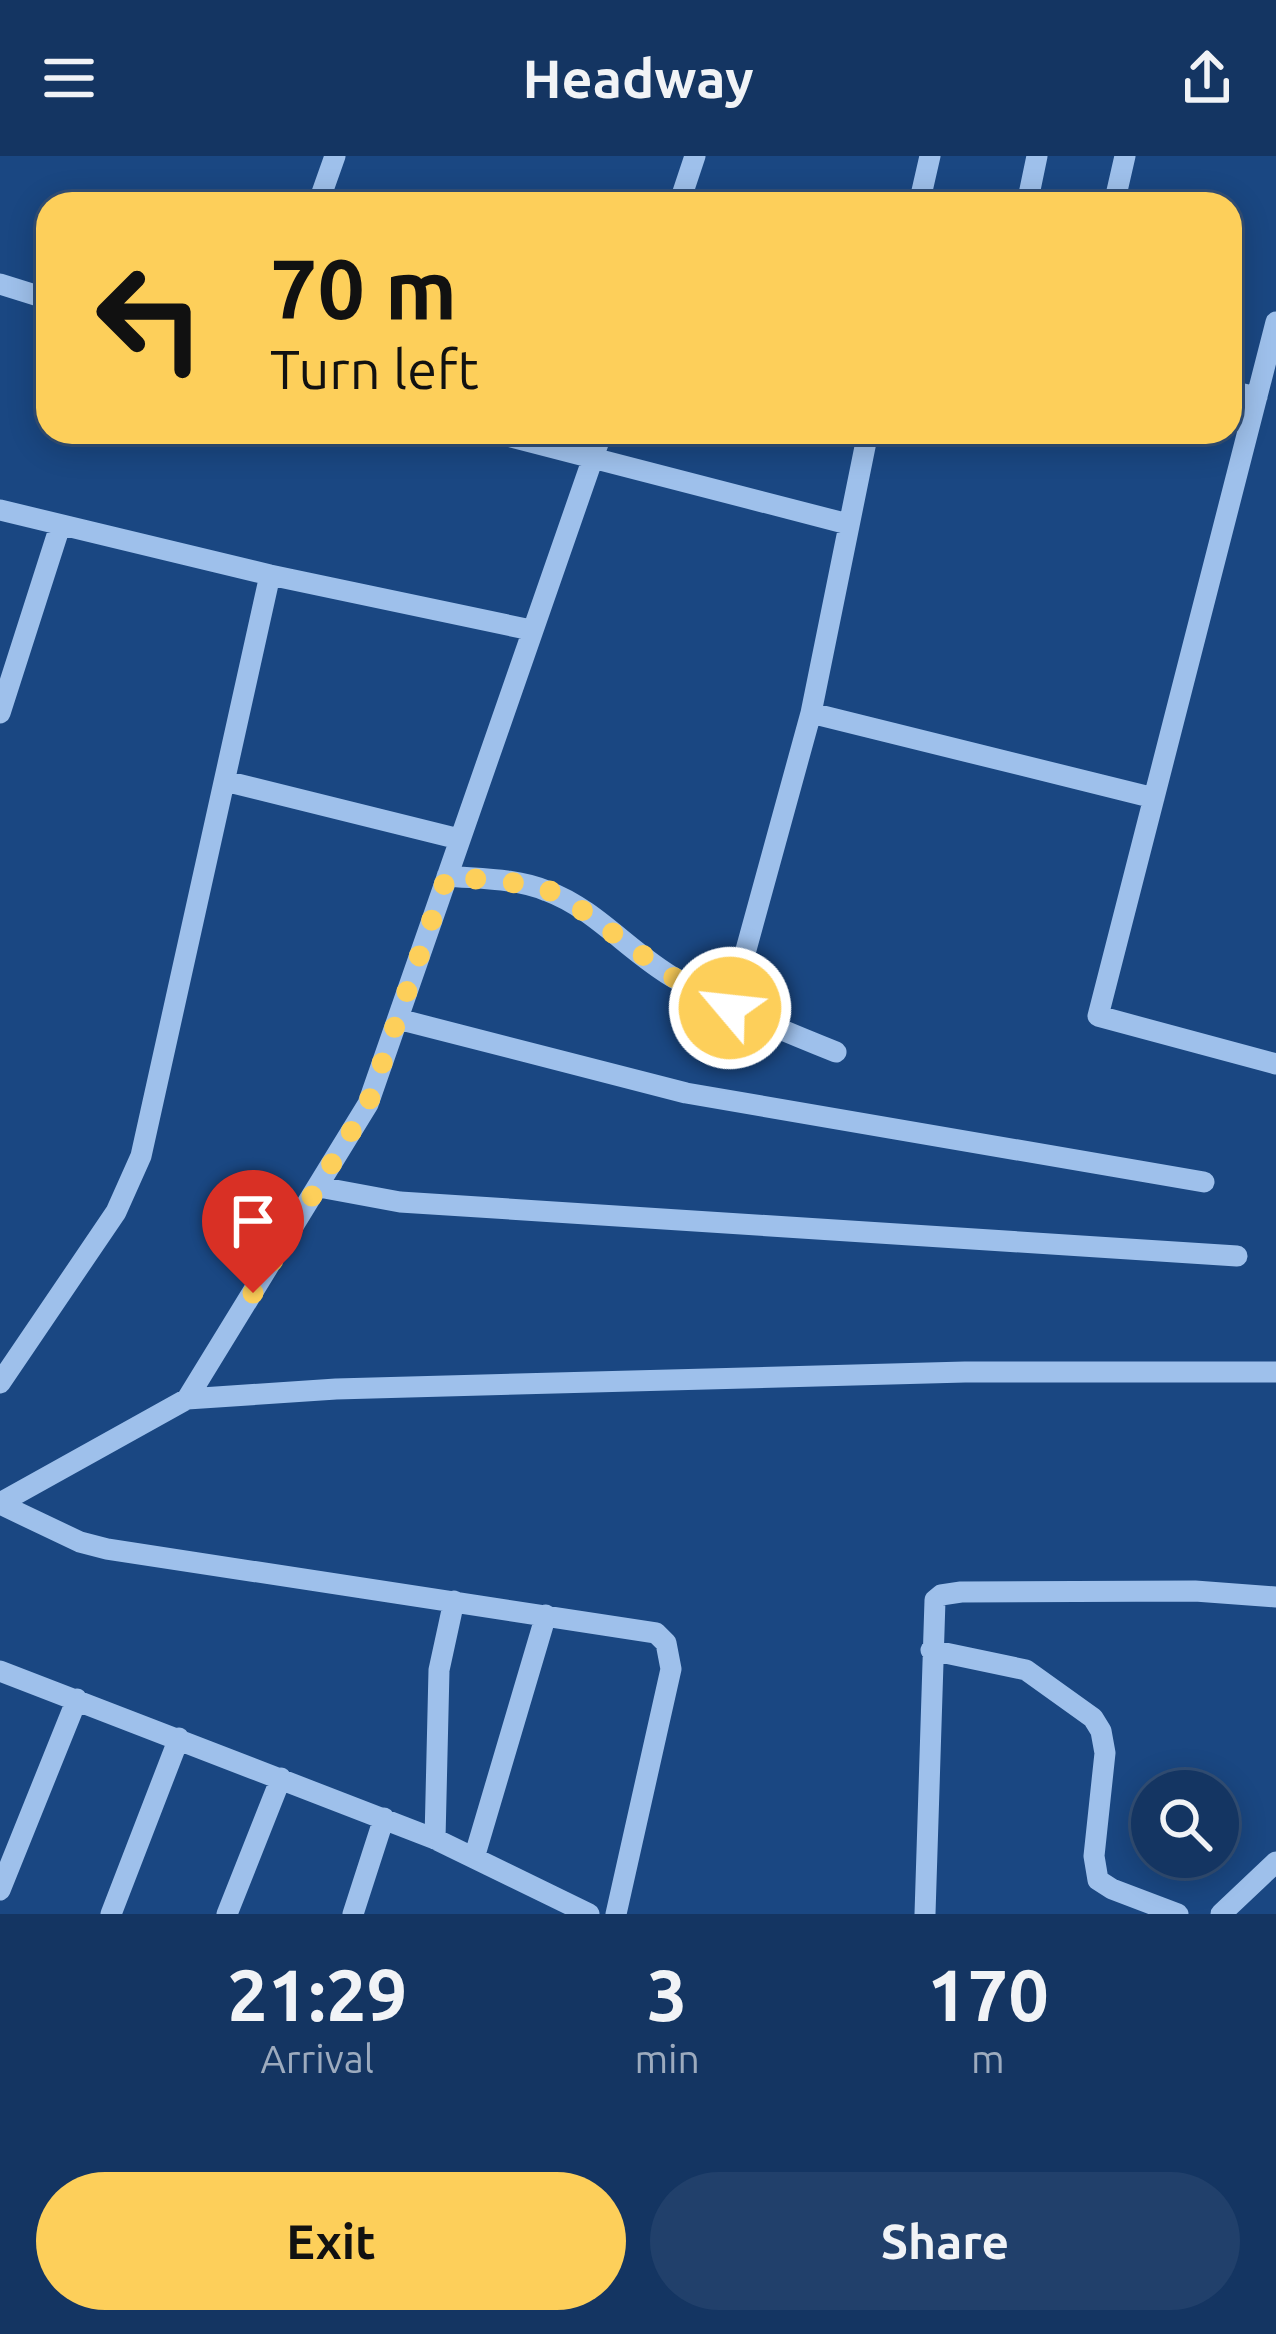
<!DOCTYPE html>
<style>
:root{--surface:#143562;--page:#21406b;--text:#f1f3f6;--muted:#9dabbe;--line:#335077;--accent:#fdcf5a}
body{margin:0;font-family:Ubuntu,sans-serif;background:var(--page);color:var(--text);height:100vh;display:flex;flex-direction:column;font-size:45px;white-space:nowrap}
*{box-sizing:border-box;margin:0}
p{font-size:39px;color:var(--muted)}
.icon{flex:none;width:66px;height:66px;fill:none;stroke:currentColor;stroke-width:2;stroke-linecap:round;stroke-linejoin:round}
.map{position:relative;height:1758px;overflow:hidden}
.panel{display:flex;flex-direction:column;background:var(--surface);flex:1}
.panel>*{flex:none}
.top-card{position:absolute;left:36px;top:36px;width:1206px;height:252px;border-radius:36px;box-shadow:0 6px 30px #0003,0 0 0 3px var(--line);background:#fdcf5a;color:#111;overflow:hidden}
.buttons{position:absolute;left:1131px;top:1614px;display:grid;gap:24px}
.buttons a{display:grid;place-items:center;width:108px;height:108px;border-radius:50%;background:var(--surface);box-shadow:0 6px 30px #0003,0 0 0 3px var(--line);font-size:60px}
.pin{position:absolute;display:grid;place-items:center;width:102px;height:102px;color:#fff;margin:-123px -51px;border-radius:50% 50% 50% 0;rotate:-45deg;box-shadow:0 0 12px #0007}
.pin .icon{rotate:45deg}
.me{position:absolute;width:132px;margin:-66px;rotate:298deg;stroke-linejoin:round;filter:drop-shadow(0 0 9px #0008)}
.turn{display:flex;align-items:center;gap:42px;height:252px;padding:0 36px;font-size:54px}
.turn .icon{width:156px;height:156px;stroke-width:2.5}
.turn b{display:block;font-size:84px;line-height:102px}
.eta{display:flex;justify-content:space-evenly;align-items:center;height:204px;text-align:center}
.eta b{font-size:72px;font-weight:700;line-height:84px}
.primary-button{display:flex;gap:24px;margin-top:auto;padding:24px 36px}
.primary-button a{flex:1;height:138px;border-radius:72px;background:var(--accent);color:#111;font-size:48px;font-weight:700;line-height:138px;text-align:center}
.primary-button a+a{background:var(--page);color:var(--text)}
header{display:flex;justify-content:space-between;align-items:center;height:156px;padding:0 36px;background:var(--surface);font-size:54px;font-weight:700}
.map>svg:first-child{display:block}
</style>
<header><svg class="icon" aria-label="menu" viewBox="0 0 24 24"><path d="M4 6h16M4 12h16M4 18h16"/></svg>Headway<svg class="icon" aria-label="share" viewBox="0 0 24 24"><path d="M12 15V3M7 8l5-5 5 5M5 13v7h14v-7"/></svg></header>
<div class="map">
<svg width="1276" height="1758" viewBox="0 0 1276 1758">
<rect width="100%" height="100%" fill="#1a4782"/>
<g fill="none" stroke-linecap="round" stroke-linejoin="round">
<path stroke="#9ec0eb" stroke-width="21" d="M318,48L335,0
M679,48L695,0
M919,48L930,0
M1027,48L1037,0
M1114,48L1125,0
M0,128L48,143
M1276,166L1098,860L1276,908
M1230,235L1257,241
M492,276L848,368
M0,354L270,419L531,474
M0,557L60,370
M811,557L1154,642
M225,625L459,683
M447,720C480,723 516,722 547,735C596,753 631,798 676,823C728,852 781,874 836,896
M730,852L811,557L868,276
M398,863L686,937L1204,1026
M319,1031L400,1046L1237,1100
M0,1227L116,1056L141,1000L270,419
M187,1243L368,948L602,276
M0,1347L187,1243L336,1233L965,1216H1276
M0,1348L80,1386L107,1393L656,1477L666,1487L671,1513L616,1758
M931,1494L1026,1514L1093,1562L1101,1575L1105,1597L1094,1700L1098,1724L1112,1733L1178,1758
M0,1515L435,1683L589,1758
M435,1683L439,1514L454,1445
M474,1702L546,1459
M0,1734L77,1543
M111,1758L179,1582
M227,1758L281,1622
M353,1758L384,1662
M925,1758L935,1444L941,1439L961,1436L1195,1435L1276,1441
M1221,1758L1276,1706"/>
</g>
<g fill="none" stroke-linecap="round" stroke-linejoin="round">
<path stroke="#fdcf5a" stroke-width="21" stroke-dasharray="0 37.8" d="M253,1137L368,948L447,720L526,728L550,735L575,749L671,820L730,852"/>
</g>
</svg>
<div class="buttons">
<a><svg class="icon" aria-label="search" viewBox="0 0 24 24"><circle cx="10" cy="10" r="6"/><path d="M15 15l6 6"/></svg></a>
</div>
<div class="pin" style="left:253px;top:1137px;background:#d93025"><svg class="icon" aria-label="arrive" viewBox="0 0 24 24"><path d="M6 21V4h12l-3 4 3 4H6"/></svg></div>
<svg class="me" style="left:730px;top:852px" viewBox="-20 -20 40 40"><circle r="17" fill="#fdcf5a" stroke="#fff" stroke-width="3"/><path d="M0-11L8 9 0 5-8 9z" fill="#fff"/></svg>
<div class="top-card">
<div class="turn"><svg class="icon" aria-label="left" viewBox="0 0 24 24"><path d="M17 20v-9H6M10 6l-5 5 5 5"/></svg><div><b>70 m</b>Turn left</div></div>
</div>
</div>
<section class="panel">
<div class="eta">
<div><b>21:29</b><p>Arrival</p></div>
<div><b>3</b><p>min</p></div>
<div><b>170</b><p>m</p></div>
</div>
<div class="primary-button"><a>Exit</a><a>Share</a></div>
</section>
